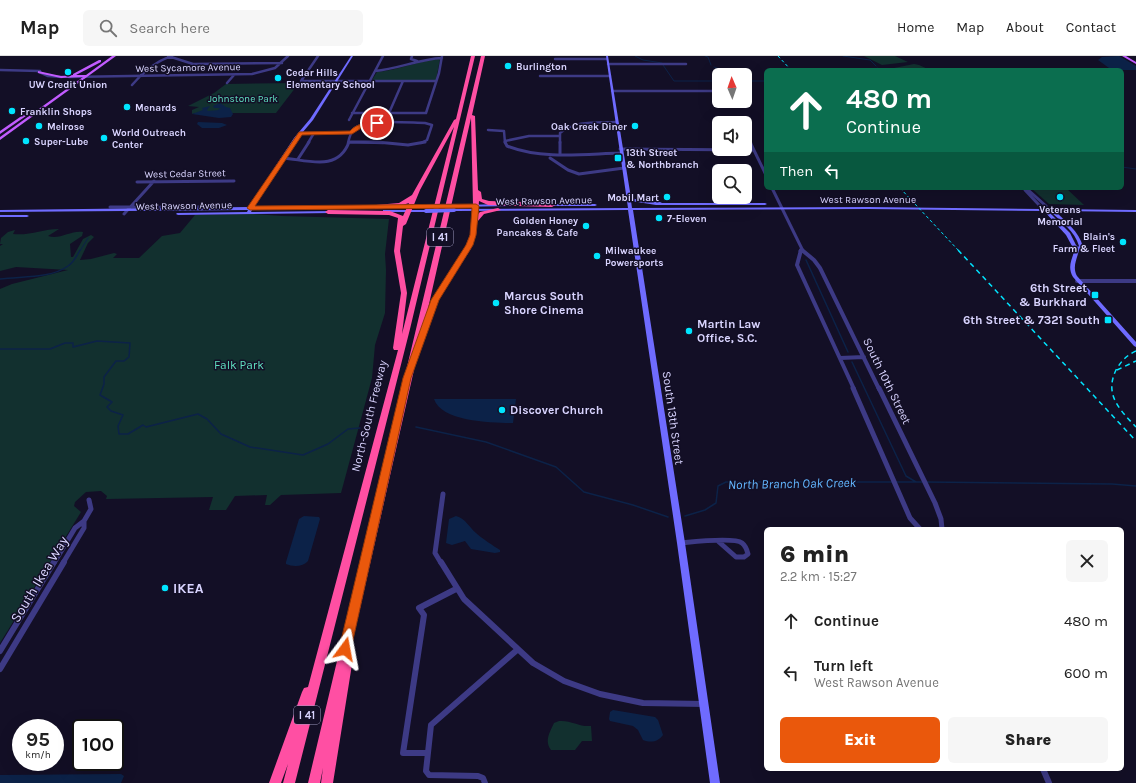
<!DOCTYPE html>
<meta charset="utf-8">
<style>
:root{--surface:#fff;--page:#f6f6f6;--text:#222;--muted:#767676;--line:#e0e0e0;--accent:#ea580c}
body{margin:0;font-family:Karla,sans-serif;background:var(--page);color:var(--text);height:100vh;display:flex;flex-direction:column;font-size:15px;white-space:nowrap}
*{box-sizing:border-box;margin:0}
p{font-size:13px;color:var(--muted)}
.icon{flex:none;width:22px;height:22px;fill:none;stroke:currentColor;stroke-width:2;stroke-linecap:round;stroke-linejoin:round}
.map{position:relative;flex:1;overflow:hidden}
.drawer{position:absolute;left:764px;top:471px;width:360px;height:244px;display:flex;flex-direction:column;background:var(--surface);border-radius:6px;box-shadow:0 4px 16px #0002}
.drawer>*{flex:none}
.banner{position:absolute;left:764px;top:12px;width:360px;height:122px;border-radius:6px;box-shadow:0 4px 16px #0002;background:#0b6e4f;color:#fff;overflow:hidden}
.needle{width:26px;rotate:358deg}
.fabs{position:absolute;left:712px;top:12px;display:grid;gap:8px}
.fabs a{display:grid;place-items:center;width:40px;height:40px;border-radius:6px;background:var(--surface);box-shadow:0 4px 16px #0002;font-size:20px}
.speed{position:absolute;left:12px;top:663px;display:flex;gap:8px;font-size:20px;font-weight:700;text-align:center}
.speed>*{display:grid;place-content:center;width:52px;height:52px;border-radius:50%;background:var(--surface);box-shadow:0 4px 16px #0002;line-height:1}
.speed small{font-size:10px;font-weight:400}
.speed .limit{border:2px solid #111;border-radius:6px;background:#fff;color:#111}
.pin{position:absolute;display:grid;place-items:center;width:34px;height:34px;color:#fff;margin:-17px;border:2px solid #fff;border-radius:50%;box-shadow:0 1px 4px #0007}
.me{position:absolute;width:44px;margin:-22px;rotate:13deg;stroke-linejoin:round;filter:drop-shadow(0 0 3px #0008)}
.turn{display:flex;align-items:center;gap:14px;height:84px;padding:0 16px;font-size:18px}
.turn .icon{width:52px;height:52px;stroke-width:2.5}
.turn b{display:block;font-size:28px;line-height:34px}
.then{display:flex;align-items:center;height:38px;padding:0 16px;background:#0003;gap:8px;font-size:15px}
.round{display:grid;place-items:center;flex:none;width:42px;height:42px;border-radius:6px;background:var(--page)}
.summary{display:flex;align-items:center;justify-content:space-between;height:68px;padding:0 16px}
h1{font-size:24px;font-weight:800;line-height:30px}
.primary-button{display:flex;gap:8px;margin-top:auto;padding:8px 16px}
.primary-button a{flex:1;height:46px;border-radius:6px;background:var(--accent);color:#fff;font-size:16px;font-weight:800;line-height:46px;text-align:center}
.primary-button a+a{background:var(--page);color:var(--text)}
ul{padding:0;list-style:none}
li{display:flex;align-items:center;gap:12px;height:52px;padding:0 16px}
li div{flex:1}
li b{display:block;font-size:15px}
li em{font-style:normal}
header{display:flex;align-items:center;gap:24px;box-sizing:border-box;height:56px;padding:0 20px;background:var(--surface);border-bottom:1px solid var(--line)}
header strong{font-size:19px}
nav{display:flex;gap:22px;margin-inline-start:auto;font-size:14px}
.search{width:280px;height:36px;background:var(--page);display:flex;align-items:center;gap:10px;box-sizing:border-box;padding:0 14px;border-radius:6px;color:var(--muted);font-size:15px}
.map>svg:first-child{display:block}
</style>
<header>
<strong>Map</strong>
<div class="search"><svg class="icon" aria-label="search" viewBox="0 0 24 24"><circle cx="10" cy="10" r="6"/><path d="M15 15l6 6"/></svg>Search here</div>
<nav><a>Home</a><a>Map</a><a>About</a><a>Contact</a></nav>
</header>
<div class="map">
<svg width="1136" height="727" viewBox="0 0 1136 727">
<rect width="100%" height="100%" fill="#130f26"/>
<path fill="#12302f" d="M864,0H895L908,6L882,9Z
M440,3L436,24H372L377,16C399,14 418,5 440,3Z
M914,8L919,9L930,14L889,13Z
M299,27L276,57H195L192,58V54L199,51L188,50L214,37L226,28Z
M1031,132L1067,133L1084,149L1049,148Z
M254,158L282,160L389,163L385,198L386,214L385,257L375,289L372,322L341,437L281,439L270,449H265L267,439L235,440L226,454H209L213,441L106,443L107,440L101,435L86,436L75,446L74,450L81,456L0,587V233L12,228L68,214L16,211L0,215V190L3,188H0L1,182L8,176L15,174L13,178C29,180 43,173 59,173L48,180C60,184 71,174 83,176L82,180L70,188L71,201H73L83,183L91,179L94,181L88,187L80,204L91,203L114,197L117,198L113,202H139L162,180L180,177L195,159Z
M559,665C571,664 579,671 591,670L592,685H582L575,694H551C544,685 550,676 554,667Z"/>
<path fill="#0c2248" d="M1119,0L1136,10V14H1108L1109,12L1098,4L1102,1Z
M220,47L226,51L230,52L233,58L231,61L219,62L192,58L203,54L202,52L210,50L207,54L208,55L219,54L218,53L222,52H214L213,50Z
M198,66L222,67L227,69L219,72H202L197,68Z
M434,343H516L513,367C494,367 441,366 434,343Z
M304,460L319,461L320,463L308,505C303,511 293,511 286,508V506L299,463Z
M456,460C466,463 469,471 476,477C480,481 495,491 500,494V496L495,497L471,493L465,485L452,489L446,487L449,463Z
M613,654L655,661L658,664L663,679C658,686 651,687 643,684L638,674L633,670L610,665L609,663L610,656Z
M121,718L124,720L121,727H0V719Z"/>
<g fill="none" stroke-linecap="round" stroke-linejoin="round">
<path stroke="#0c2248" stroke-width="1" d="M635,0L643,4L662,7
M705,0L708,1L711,9
M843,0L870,4L876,10
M663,9L674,25H719
M714,11L735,19
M878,12L880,14
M739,13L743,19
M745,21L747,22L746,23
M745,25H766
M1122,111L1136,113
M80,195L88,182"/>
<path stroke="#0c2248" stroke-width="1.5" d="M806,204L848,296
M0,223C21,220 50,223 68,210C74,206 77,200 80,194
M0,293H50L65,287H73V291L97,285L130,287L129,301L124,305H116L104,321V328L100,339L112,346L107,351L111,355L123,359L118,370L119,378H128L143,369L146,371L198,358L207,363L221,378L250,391L303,399L328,388L348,373L360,372
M852,306L906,420L916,426
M416,371L486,386L556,411L584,436L633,449L668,461
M896,426H922
M926,426L1112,428L1136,430
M685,460L705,454L716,447L718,430L726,426H892"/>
<path stroke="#3d3a85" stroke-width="2.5" d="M168,0L193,8L282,7
M318,0L301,25H436
M412,0L411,3L417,5
M555,3H607
M608,8H686
M0,14L40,15
M37,15L48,20L62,21
M375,15C398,13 419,3 442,2
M540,20H610
M69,21L252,18L275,12L288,0
M227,27L234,19
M132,29C143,16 155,5 172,0
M612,35H719
M352,57H426L439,17L442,0
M389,57L403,25
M349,64L383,0
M488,74L504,75L505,87
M745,74L751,87
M300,77H352
M505,85L529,80H560
M349,86L383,87
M308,87L314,77
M348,87C349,83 350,78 353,74C362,62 410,67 425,67L432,69L427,84L421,87
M560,87V77C575,64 598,67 616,66"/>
<path stroke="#3d3a85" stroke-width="3" d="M349,86H377L408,89L425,86
M505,86L507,90C543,104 584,98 621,97
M560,86V98
M750,86L766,119
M620,93L754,94
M283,102C308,104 338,116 349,86
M550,102L568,114L579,118L624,112
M298,103L309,86
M137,126L234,125
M772,132L803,195
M1025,132V134L1040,150
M1026,132L1046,150
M110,151H201V153
M124,158L154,125
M800,195L801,194"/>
<path stroke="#3d3a85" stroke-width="4" d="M801,194L797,209L854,333
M802,194L814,204L820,212L879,333
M1077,225H1136
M840,302L864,301"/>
<path stroke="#3d3a85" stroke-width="5" d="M853,332L910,462L920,473
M879,332L935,447L941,463L942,473
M681,487C692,486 734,481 742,487C746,490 747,494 748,498L744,501H736L719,486
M54,507L75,472L84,465
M63,507L84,472V465L91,453L89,444
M441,507L435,497L443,438"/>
<path stroke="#3d3a85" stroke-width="6" d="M441,506L464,543L533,607L564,625L600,638L643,647L704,648
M0,595L54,506
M0,613L64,506
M428,697H403L424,559L419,552L456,533
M1043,713L1049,727
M485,727L483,722L478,720L429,719L426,715L431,669L517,594"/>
<path fill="#6f6bff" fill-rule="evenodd" d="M351,0H353L313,64L297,83L254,151L380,150H381V152L252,154L251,156L334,155L335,156L333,157L178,159L176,158L177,157L247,156L248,154L0,156V154L249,151L294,82L310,63Z
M606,0H608L631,142L648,146H660L662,147H765L767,148L765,149H656L631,145L632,152L868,151L1041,153L1042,151H1043L1046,153L1050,152L1052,153L1136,154V156L1055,155C1066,166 1079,175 1083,191L1079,194C1077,203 1072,211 1077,220L1136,286V291L1134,290L1073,221C1067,211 1072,203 1075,193L1072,190L1066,179L1044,155L868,153L633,154L685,487L720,727H710L677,487L628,154L454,155L452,154L454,153L628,152ZM1048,155H1050C1061,166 1075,175 1079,190L1078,191L1076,189L1070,177Z
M511,148H512V150L455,151L453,150L455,149Z
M547,148H595L597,149L595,150H547Z
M428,149H429V151L389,152L387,151L389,150Z
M383,154H426L428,155L426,156H383Z
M0,159H27L29,160L27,161H0Z"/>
<path fill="#c25bff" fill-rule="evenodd" d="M112,0H116L0,84V81L83,21L61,22L38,17V15L61,20L73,19V18L99,4H101V6L76,19H86Z
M1122,0H1126L1136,6V8Z
M23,59L26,60L0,78V75Z"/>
<path fill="#ff4fa3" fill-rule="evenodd" d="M471,0H475L410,273L295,727H283L288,708L281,727H269L302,636L304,632L308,631L398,294H394L393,292L401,237L394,195L398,162L389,159L328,158L325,156L328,154L390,155L403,160L409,147L396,151L376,153L373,151L376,149L399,147L412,139L454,64L456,63ZM454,71L402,278L407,237L400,195L403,170L406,168L420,134Z
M481,0H485L472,59L475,60L478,134L481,136L482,143L489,145L552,147L555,149L552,151L488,149L479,145L478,158L480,156L498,152L501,154L484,158L477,166L476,179L470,194L438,244L425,281L421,283L351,592L353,593L354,596L333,727H321L323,712L320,727H308ZM471,62L473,150L470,179L464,194L432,244L427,257Z"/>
<path stroke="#00e5ff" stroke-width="1" stroke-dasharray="3 2.5" stroke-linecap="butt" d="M778,0L791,14
M900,132L959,195"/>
<path stroke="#00e5ff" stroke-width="1.5" stroke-dasharray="5 4" stroke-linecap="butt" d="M958,194L1136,385
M1136,295C1127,299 1121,305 1116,314C1104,339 1120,354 1136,371
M1117,314L1136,305"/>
<path stroke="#6f6bff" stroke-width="4" d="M428,150H455
M426,155L454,154"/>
</g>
<path fill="#ea580c" stroke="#983908" d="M377,65L379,66V68L363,71L352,78L302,79L255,150L476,148L479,150L476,179L473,189L439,244L411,322L351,593L349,597L345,599L341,597L339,593L403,322L431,244L466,189L470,179L472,152L250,154L247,152L299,76L350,75C357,67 367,67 377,65Z"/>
<g fill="#00e5ff" stroke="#130f26" stroke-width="1.5">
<circle cx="508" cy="10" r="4"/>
<circle cx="68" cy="16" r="4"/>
<circle cx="278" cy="22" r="4"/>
<circle cx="127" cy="51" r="4"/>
<circle cx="12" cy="55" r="4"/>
<circle cx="39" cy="70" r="4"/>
<circle cx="635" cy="70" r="4"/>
<circle cx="104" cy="82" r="4"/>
<circle cx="26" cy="85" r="4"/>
<rect x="614" y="98" width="8" height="8" rx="2"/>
<circle cx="667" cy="141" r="4"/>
<circle cx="1060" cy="141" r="4"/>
<circle cx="659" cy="162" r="4"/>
<circle cx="586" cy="170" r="4"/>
<circle cx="1123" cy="186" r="4"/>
<circle cx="597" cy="200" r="4"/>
<rect x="1091" y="235" width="8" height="8" rx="2"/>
<circle cx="496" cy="247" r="4"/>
<rect x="1104" y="260" width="8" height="8" rx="2"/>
<circle cx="689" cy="275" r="4"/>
<circle cx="502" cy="354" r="4"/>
<circle cx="165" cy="532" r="4"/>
</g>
<g text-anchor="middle" stroke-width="3" stroke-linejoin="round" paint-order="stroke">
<g font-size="10" font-weight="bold" fill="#d9d4ff" stroke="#130f26" text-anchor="start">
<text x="516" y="14">Burlington</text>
<text x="286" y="20">Cedar Hills<tspan x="286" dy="12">Elementary School</tspan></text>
<text x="68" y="32" text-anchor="middle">UW Credit Union</text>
<text x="135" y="55">Menards</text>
<text x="20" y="59">Franklin Shops</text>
<text x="47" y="74">Melrose</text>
<text x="627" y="74" text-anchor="end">Oak Creek Diner</text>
<text x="112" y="80">World Outreach<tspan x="112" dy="12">Center</tspan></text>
<text x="34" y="89">Super-Lube</text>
<text x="626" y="100">13th Street<tspan x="626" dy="12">&amp; Northbranch</tspan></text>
<text x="659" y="145" text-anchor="end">Mobil Mart</text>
<text x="1060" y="157" text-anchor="middle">Veterans<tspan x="1060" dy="12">Memorial</tspan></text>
<text x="667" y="166">7-Eleven</text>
<text x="578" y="168" text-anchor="end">Golden Honey<tspan x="578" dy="12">Pancakes &amp; Cafe</tspan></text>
<text x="1115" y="184" text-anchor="end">Blain's<tspan x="1115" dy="12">Farm &amp; Fleet</tspan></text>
<text x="605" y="198">Milwaukee<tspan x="605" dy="12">Powersports</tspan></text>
</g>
<g font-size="10" fill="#d9d4ff" stroke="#130f26">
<text transform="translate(188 11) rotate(-1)" y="4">West Sycamore Avenue</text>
<text transform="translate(185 117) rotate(-1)" y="4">West Cedar Street</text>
<text x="868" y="147">West Rawson Avenue</text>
<text transform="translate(544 144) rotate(-1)" y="4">West Rawson Avenue</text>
<text transform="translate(184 149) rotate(-1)" y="4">West Rawson Avenue</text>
</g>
<g font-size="10" fill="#5fe0c0" stroke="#130f26">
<text x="243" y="46">Johnstone Park</text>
</g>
<g fill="#130f26" stroke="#9e99be" stroke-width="1">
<rect x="427" y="172" width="26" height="18" rx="3"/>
<rect x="294" y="650" width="26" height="18" rx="3"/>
</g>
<g font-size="11" font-weight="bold" fill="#d9d4ff">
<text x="440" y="185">I 41</text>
<text x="307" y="663">I 41</text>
</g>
<g font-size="12" font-weight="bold" fill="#d9d4ff" stroke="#130f26" text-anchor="start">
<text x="1087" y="236" text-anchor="end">6th Street<tspan x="1087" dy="14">&amp; Burkhard</tspan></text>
<text x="504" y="244">Marcus South<tspan x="504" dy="14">Shore Cinema</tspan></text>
<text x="1100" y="268" text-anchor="end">6th Street &amp; 7321 South</text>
<text x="697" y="272">Martin Law<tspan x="697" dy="14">Office, S.C.</tspan></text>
<text x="510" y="358">Discover Church</text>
</g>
<g font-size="12" fill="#5fe0c0" stroke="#130f26">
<text x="239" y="313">Falk Park</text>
</g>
<g font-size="12" fill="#d9d4ff" stroke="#130f26">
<text transform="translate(887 325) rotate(64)" y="4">South 10th Street</text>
<text transform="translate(369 360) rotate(-76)" y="4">North-South Freeway</text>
<text transform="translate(673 362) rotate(82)" y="4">South 13th Street</text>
</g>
<g font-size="13" font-style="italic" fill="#62b6ff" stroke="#130f26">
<text transform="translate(792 427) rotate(-1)" y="5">North Branch Oak Creek</text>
</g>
<g font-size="14" fill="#d9d4ff" stroke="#130f26">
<text transform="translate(39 523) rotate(-59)" y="5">South Ikea Way</text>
</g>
<g font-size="14" font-weight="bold" fill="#d9d4ff" stroke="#130f26" text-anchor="start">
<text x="173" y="537">IKEA</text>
</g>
</g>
</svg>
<div class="fabs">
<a><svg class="needle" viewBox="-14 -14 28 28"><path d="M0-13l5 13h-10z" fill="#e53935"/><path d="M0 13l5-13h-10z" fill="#767676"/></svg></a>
<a><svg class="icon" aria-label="sound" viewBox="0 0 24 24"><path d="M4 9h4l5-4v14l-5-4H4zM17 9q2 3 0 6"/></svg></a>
<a><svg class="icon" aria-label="search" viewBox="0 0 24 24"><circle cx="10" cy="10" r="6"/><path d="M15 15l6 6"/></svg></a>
</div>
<div class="speed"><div>95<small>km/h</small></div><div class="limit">100</div></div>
<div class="pin" style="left:377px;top:67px;background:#d93025"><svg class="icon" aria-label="arrive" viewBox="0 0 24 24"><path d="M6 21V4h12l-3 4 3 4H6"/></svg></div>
<svg class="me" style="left:345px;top:593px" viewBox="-20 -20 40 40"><path d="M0-17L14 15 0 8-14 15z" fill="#ea580c" stroke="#fff" stroke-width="4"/></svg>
<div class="banner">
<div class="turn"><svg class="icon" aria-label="ahead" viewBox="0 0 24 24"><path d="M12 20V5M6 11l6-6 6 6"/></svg><div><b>480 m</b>Continue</div></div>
<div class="then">Then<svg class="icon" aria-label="left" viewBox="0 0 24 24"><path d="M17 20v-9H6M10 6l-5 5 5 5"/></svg></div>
</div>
<section class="drawer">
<div class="summary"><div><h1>6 min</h1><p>2.2 km · 15:27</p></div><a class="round"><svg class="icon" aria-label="close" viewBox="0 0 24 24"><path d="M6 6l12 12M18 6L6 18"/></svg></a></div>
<ul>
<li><svg class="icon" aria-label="ahead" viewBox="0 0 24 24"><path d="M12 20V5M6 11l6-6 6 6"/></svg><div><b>Continue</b></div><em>480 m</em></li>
<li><svg class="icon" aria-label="left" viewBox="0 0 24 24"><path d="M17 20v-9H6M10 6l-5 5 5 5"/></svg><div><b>Turn left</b><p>West Rawson Avenue</p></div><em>600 m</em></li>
</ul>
<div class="primary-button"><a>Exit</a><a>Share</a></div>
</section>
</div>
